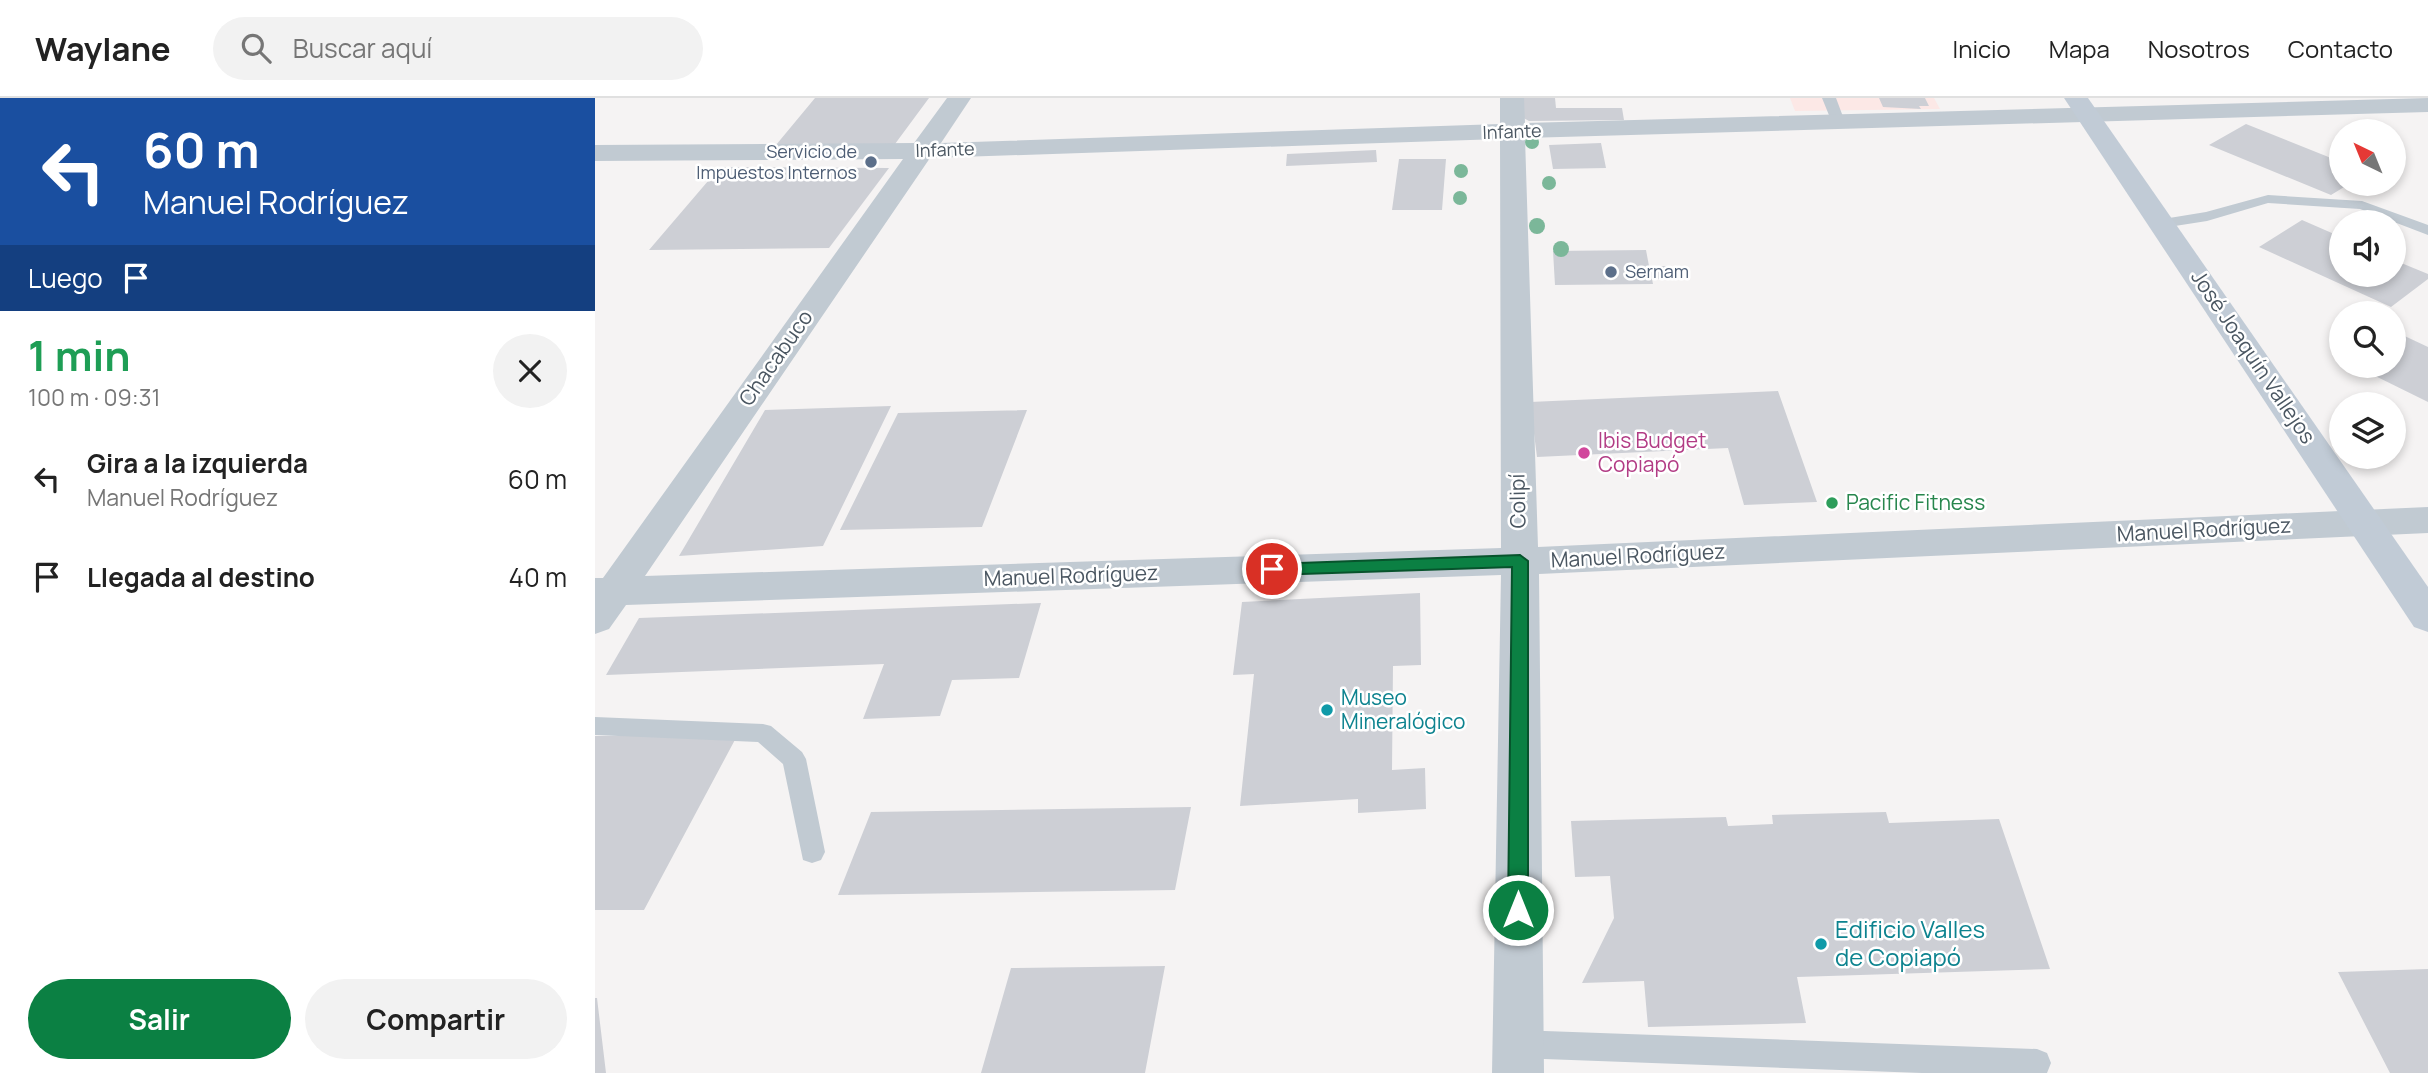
<!DOCTYPE html>
<html lang="es">
<meta charset="utf-8">
<style>
:root{--surface:#fff;--page:#f2f2f2;--text:#222;--muted:#767676;--line:#e0e0e0;--accent:#0b8043}
body{margin:0;font-family:Manrope,sans-serif;background:var(--page);color:var(--text);height:100vh;display:flex;flex-direction:column;font-size:26px;white-space:nowrap}
*{box-sizing:border-box;margin:0}
p{font-size:23px;color:var(--muted)}
.icon{flex:none;width:38px;height:38px;fill:none;stroke:currentColor;stroke-width:2;stroke-linecap:round;stroke-linejoin:round}
.map{position:relative;flex:1;overflow:hidden}
.side{display:flex;flex-direction:column;background:var(--surface);width:595px}
.side>*{flex:none}
.hud{background:#1a4fa0;color:#fff;overflow:hidden}
.needle{width:46px;rotate:317deg}
.fabs{position:absolute;left:1734px;top:21px;display:grid;gap:14px}
.fabs a{display:grid;place-items:center;width:77px;height:77px;border-radius:50%;background:var(--surface);box-shadow:0 4px 10px #0003;font-size:35px}
.pin{position:absolute;display:grid;place-items:center;width:60px;height:60px;color:#fff;margin:-30px;border:4px solid #fff;border-radius:50%;box-shadow:0 2px 7px #0007}
.me{position:absolute;width:77px;margin:-38px;rotate:0deg;stroke-linejoin:round;filter:drop-shadow(0 0 5px #0008)}
.turn{display:flex;align-items:center;gap:24px;height:147px;padding:0 28px;font-size:32px}
.turn .icon{width:91px;height:91px;stroke-width:2.5}
.turn b{display:block;font-size:49px;line-height:60px}
.then{display:flex;align-items:center;height:66px;padding:0 28px;background:#0003;gap:14px;font-size:26px}
.round{display:grid;place-items:center;flex:none;width:74px;height:74px;border-radius:37px;background:var(--page)}
.summary{display:flex;align-items:center;justify-content:space-between;height:119px;padding:0 28px}
h1{font-size:42px;font-weight:700;line-height:52px;color:#1e9e55}
.button{display:flex;gap:14px;margin-top:auto;padding:14px 28px}
.button a{flex:1;height:80px;border-radius:42px;background:var(--accent);color:#fff;font-size:28px;font-weight:700;line-height:80px;text-align:center}
.button a+a{background:var(--page);color:var(--text)}
ul{padding:0;list-style:none}
li{display:flex;align-items:center;gap:21px;height:98px;padding:0 28px}
li div{flex:1}
li b{display:block;font-size:26px}
li em{font-style:normal}
header{display:flex;align-items:center;gap:42px;box-sizing:border-box;height:98px;padding:0 35px;background:var(--surface);border-bottom:2px solid var(--line)}
header strong{font-size:33px}
nav{display:flex;gap:38px;margin-inline-start:auto;font-size:24px}
.search{width:490px;height:63px;background:var(--page);display:flex;align-items:center;gap:18px;box-sizing:border-box;padding:0 24px;border-radius:38px;color:var(--muted);font-size:26px}
main{display:flex;flex:1;min-height:0}
.map>svg:first-child{display:block}
</style>
<header>
<strong>Waylane</strong>
<div class="search"><svg class="icon" aria-label="search" viewBox="0 0 24 24"><circle cx="10" cy="10" r="6"/><path d="M15 15l6 6"/></svg>Buscar aquí</div>
<nav><a>Inicio</a><a>Mapa</a><a>Nosotros</a><a>Contacto</a></nav>
</header>
<main>
<section class="side">
<div class="hud">
<div class="turn"><svg class="icon" aria-label="left" viewBox="0 0 24 24"><path d="M17 20v-9H6M10 6l-5 5 5 5"/></svg><div><b>60 m</b>Manuel Rodríguez</div></div>
<div class="then">Luego<svg class="icon" aria-label="arrive" viewBox="0 0 24 24"><path d="M6 21V4h12l-3 4 3 4H6"/></svg></div>
</div>
<div class="summary"><div><h1>1 min</h1><p>100 m · 09:31</p></div><a class="round"><svg class="icon" aria-label="close" viewBox="0 0 24 24"><path d="M6 6l12 12M18 6L6 18"/></svg></a></div>
<ul>
<li><svg class="icon" aria-label="left" viewBox="0 0 24 24"><path d="M17 20v-9H6M10 6l-5 5 5 5"/></svg><div><b>Gira a la izquierda</b><p>Manuel Rodríguez</p></div><em>60 m</em></li>
<li><svg class="icon" aria-label="arrive" viewBox="0 0 24 24"><path d="M6 21V4h12l-3 4 3 4H6"/></svg><div><b>Llegada al destino</b></div><em>40 m</em></li>
</ul>
<div class="button"><a>Salir</a><a>Compartir</a></div>
</section>
<div class="map">
<svg width="1833" height="975" viewBox="0 0 1833 975">
<rect width="100%" height="100%" fill="#f5f3f3"/>
<path fill="#fce8e6" d="M1195,0H1339L1345,11L1200,13Z"/>
<path fill="#cdcfd5" d="M220,0H334L300,46L181,47Z
M926,0H960L961,10H1027L1029,22L934,23L927,19Z
M1284,0H1330L1334,8H1324L1326,11L1288,9Z
M1651,26L1746,64V86H1754L1736,97L1614,47Z
M1006,45L1011,70L958,71L954,47Z
M781,52L782,64L691,68L692,56Z
M804,61H851L847,112H797Z
M125,69L294,70L234,150L54,152Z
M1707,122L1746,139V177H1799V162L1833,176V181L1796,209L1664,149Z
M1051,152L1054,168H1071L1073,180L1057,181L1058,186L960,187L958,153Z
M1799,233L1833,249V304L1760,268H1799Z
M1183,293L1222,404L1149,407L1133,350L942,359L935,304Z
M296,308L228,448L84,458L170,312Z
M432,312L387,429L245,432L303,315Z
M825,495L826,567L798,568L797,672L830,670L831,711L763,715V701L645,708L659,576L638,577L647,504Z
M446,505L424,580L357,582L345,618L268,621L289,566L11,577L44,520Z
M0,638H142L49,812H0Z
M596,709L580,792L243,797L276,714Z
M1291,714L1294,725L1404,721L1455,871L1202,879L1211,925L1053,929L1049,883L987,885L1019,820L1015,778L980,779L976,723L1131,719L1133,728L1178,726L1177,717Z
M570,868L550,975H386L416,870Z
M1833,871V975H1795L1743,874Z
M0,900H2L11,975H0Z"/>
<g fill="none" stroke-linecap="round" stroke-linejoin="round">
<path fill="#c1cad2" fill-rule="evenodd" d="M1227,0H1241L1250,24L1248,27H1238Z
M1673,97L1767,103L1833,127V137L1765,111L1673,105L1612,123L1567,130L1559,125L1562,122L1611,114Z
M0,619L168,626L176,628L207,654L211,661L230,754L226,762L217,765L208,762L188,666L163,644L0,637Z
M923,932L1442,951L1452,955L1456,965L1452,975H1327L923,960L913,956L909,946L913,936Z"/>
<path fill="#c1cad2" fill-rule="evenodd" d="M352,0H376L346,45L905,26V0H929L930,25L1833,0V14L930,40L943,449L1833,409V435L944,476L949,975H897L906,477L31,507L14,531L0,536V480H8L308,61L0,63V47L319,45ZM905,41L906,450L50,478L335,60Z"/>
<path fill="#c1cbd6" fill-rule="evenodd" d="M1469,0H1493L1833,489V534L1819,529Z"/>
</g>
<g fill="#7bb799">
<circle cx="937" cy="44" r="7"/>
<circle cx="866" cy="73" r="7"/>
<circle cx="954" cy="85" r="7"/>
<circle cx="865" cy="100" r="7"/>
<circle cx="942" cy="128" r="8"/>
<circle cx="966" cy="151" r="8"/>
</g>
<path fill="#0b8043" stroke="#07532c" stroke-width="2" d="M925,457L933,463V812L930,819L923,821L916,819L913,812L917,469L677,477L670,471L677,466Z"/>
<g fill="#5c6f8a" stroke="#fff" stroke-width="2.5">
<circle cx="276" cy="64" r="7"/>
<circle cx="1016" cy="174" r="7"/>
</g>
<circle fill="#d1479c" stroke="#fff" stroke-width="2.5" cx="989" cy="355" r="7"/>
<circle fill="#2e9e5b" stroke="#fff" stroke-width="2.5" cx="1237" cy="405" r="7"/>
<g fill="#0f9aa8" stroke="#fff" stroke-width="2.5">
<circle cx="732" cy="612" r="7"/>
<circle cx="1226" cy="846" r="7"/>
</g>
<g text-anchor="middle" stroke-width="5" stroke-linejoin="round" paint-order="stroke">
<g font-size="18" fill="#4a5661" stroke="#fff">
<text transform="translate(917 34) rotate(-2)" y="6">Infante</text>
<text transform="translate(350 52) rotate(-2)" y="6">Infante</text>
</g>
<g font-size="18" fill="#4e5e75" stroke="#fff" text-anchor="end">
<text x="262" y="60">Servicio de<tspan x="262" dy="21">Impuestos Internos</tspan></text>
<text x="1030" y="180" text-anchor="start">Sernam</text>
</g>
<g font-size="21" fill="#4a5661" stroke="#fff">
<text transform="translate(1658 259) rotate(56)" y="7">José Joaquín Vallejos</text>
<text transform="translate(181 260) rotate(-55)" y="7">Chacabuco</text>
<text transform="translate(923 403) rotate(-91)" y="7">Colipí</text>
<text transform="translate(1609 432) rotate(-3)" y="7">Manuel Rodríguez</text>
<text transform="translate(1043 458) rotate(-3)" y="7">Manuel Rodríguez</text>
<text transform="translate(476 478) rotate(-2)" y="7">Manuel Rodríguez</text>
</g>
<g font-size="21" fill="#b23c85" stroke="#fff" text-anchor="start">
<text x="1003" y="350">Ibis Budget<tspan x="1003" dy="24">Copiapó</tspan></text>
</g>
<g font-size="21" fill="#27864d" stroke="#fff" text-anchor="start">
<text x="1251" y="412">Pacific Fitness</text>
</g>
<g font-size="21" fill="#0d838f" stroke="#fff" text-anchor="start">
<text x="746" y="607">Museo<tspan x="746" dy="24">Mineralógico</tspan></text>
</g>
<g font-size="24" fill="#0d838f" stroke="#fff" text-anchor="start">
<text x="1240" y="840">Edificio Valles<tspan x="1240" dy="28">de Copiapó</tspan></text>
</g>
</g>
</svg>
<div class="fabs">
<a><svg class="needle" viewBox="-14 -14 28 28"><path d="M0-13l5 13h-10z" fill="#e53935"/><path d="M0 13l5-13h-10z" fill="#767676"/></svg></a>
<a><svg class="icon" aria-label="sound" viewBox="0 0 24 24"><path d="M4 9h4l5-4v14l-5-4H4zM17 9q2 3 0 6"/></svg></a>
<a><svg class="icon" aria-label="search" viewBox="0 0 24 24"><circle cx="10" cy="10" r="6"/><path d="M15 15l6 6"/></svg></a>
<a><svg class="icon" aria-label="layers" viewBox="0 0 24 24"><path d="M12 4l9 5-9 5-9-5zM3 14l9 5 9-5"/></svg></a>
</div>
<div class="pin" style="left:677px;top:471px;background:#d93025"><svg class="icon" aria-label="arrive" viewBox="0 0 24 24"><path d="M6 21V4h12l-3 4 3 4H6"/></svg></div>
<svg class="me" style="left:923px;top:812px" viewBox="-20 -20 40 40"><circle r="17" fill="#0b8043" stroke="#fff" stroke-width="3"/><path d="M0-11L8 9 0 5-8 9z" fill="#fff"/></svg>
</div>
</main>
